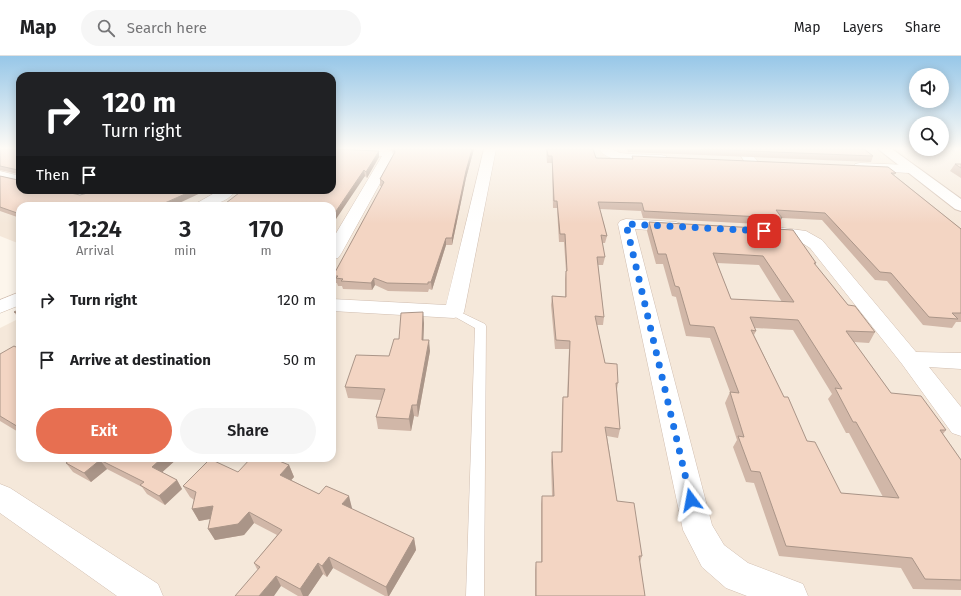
<!DOCTYPE html>
<style>
:root{--surface:#fff;--page:#f6f6f6;--text:#202124;--muted:#757577;--line:#e0e0e0;--accent:#e76f51}
body{margin:0;font-family:"Fira Sans",sans-serif;background:var(--page);color:var(--text);height:100vh;display:flex;flex-direction:column;font-size:15px;white-space:nowrap}
*{box-sizing:border-box;margin:0}
p{font-size:13px;color:var(--muted)}
.icon{flex:none;width:22px;height:22px;fill:none;stroke:currentColor;stroke-width:2;stroke-linecap:round;stroke-linejoin:round}
.map{position:relative;flex:1;overflow:hidden}
.drawer{position:absolute;left:16px;top:146px;width:320px;height:260px;display:flex;flex-direction:column;background:var(--surface);border-radius:12px;box-shadow:0 2px 10px #0003}
.drawer>*{flex:none}
.guide{position:absolute;left:16px;top:16px;width:320px;height:122px;border-radius:12px;box-shadow:0 2px 10px #0003;background:#202124;color:#fff;overflow:hidden}
.fabs{position:absolute;left:909px;top:12px;display:grid;gap:8px}
.fabs a{display:grid;place-items:center;width:40px;height:40px;border-radius:50%;background:var(--surface);box-shadow:0 2px 10px #0003;font-size:20px}
.pin{position:absolute;display:grid;place-items:center;width:34px;height:34px;color:#fff;margin:-17px;border-radius:8px;box-shadow:0 2px 6px #0006}
.me{position:absolute;width:44px;margin:-22px;rotate:347deg;stroke-linejoin:round;filter:drop-shadow(0 0 3px #0008)}
.turn{display:flex;align-items:center;gap:14px;height:84px;padding:0 20px;font-size:18px}
.turn .icon{width:52px;height:52px;stroke-width:2.5}
.turn b{display:block;font-size:28px;line-height:34px}
.then{display:flex;align-items:center;height:38px;padding:0 20px;background:#0003;gap:8px;font-size:15px}
.eta{display:flex;justify-content:space-evenly;align-items:center;height:68px;text-align:center}
.eta b{font-size:24px;font-weight:600;line-height:28px}
.action{display:flex;gap:8px;margin-top:auto;padding:8px 20px}
.action a{flex:1;height:46px;border-radius:24px;background:var(--accent);color:#fff;font-size:16px;font-weight:600;line-height:46px;text-align:center}
.action a+a{background:var(--page);color:var(--text)}
ul{padding:0;list-style:none}
li{display:flex;align-items:center;gap:12px;height:60px;padding:0 20px}
li div{flex:1}
li b{display:block;font-size:15px}
li em{font-style:normal}
header{display:flex;align-items:center;gap:24px;box-sizing:border-box;height:56px;padding:0 20px;background:var(--surface);border-bottom:1px solid var(--line)}
header strong{font-size:19px}
nav{display:flex;gap:22px;margin-inline-start:auto;font-size:14px}
.search{width:280px;height:36px;background:var(--page);display:flex;align-items:center;gap:10px;box-sizing:border-box;padding:0 14px;border-radius:22px;color:var(--muted);font-size:15px}
.map>svg:first-child{display:block}
</style>
<header>
<strong>Map</strong>
<div class="search"><svg class="icon" aria-label="search" viewBox="0 0 24 24"><circle cx="10" cy="10" r="6"/><path d="M15 15l6 6"/></svg>Search here</div>
<nav><a>Map</a><a>Layers</a><a>Share</a></nav>
</header>
<div class="map">
<svg width="961" height="540" viewBox="0 0 961 540">
<rect width="100%" height="100%" fill="#fdf6ec"/>
<path fill="#f5e8da" d="M0,93H20V134H332V93H961V540H0V272L20,262V402H332V150H20V188L0,180Z"/>
<g fill="none" stroke-linecap="round" stroke-linejoin="round">
<defs>
<path id="service" d="M454,253L485,268L486,270L484,540H466L475,272L450,258L449,256Z"/>
<path id="minor" d="M332,93H385L392,95L394,102L341,198L338,202L332,203V184L382,100L338,97L334,96Z
M484,93H496L464,256L461,260L454,262L332,255V243L446,249Z
M599,93H612L620,97L631,98L661,99L666,100L667,103L666,106L661,107C644,106 609,109 599,93Z
M736,93H748L758,106L757,109H747Z
M860,107L909,109L914,110L916,113L914,116L909,117L855,114L853,111L855,108Z
M0,115L20,120V128L0,123Z
M52,134H108L106,137L83,143L54,137Z
M220,134H236C226,148 210,150 194,150L197,147Z
M626,163L676,166L682,168L684,171L682,174L676,176L635,173L712,469L724,489L748,507L803,528L808,540H747L726,532L702,511L683,474L618,168L620,165Z
M768,170L806,175L822,184L916,296L961,297V313L929,311L961,351V380L952,377L902,308L810,192L796,183L762,178L760,175L762,172Z
M20,236V249L0,257V244Z
M0,428L10,432L158,528L163,540H117L0,457Z"/>
<path id="tertiary" d="M878,93H892L961,143V155L955,153Z"/>
</defs>
<use href="#service" stroke="#d1beb0" stroke-width="1"/>
<use href="#minor" stroke="#d1beb0" stroke-width="1"/>
<use href="#tertiary" stroke="#d1beb0" stroke-width="2"/>
<use href="#service" fill="#fff" fill-rule="evenodd"/>
<use href="#minor" fill="#fff" fill-rule="evenodd"/>
<use href="#tertiary" fill="#fff" fill-rule="evenodd"/>
</g>
<path fill="#d1b7a8" fill-rule="evenodd" d="M0,93H20V134L80,139L207,134L20,150V162L0,155V120L18,124V118L0,114Z
M390,93H474L466,122L452,189H446L432,234L429,233L428,236L388,235L375,229L372,234L343,233L342,230H338L337,227H334L333,220L382,131L380,130V123L394,97L392,94Z
M546,93H593L596,102L632,103V100L896,117L894,119L961,173V266H956L952,272L923,269L887,225L875,224L822,164L782,162L779,169L643,162L641,155L600,153L607,180L605,187H602L605,201L603,209H598L604,261L603,269H597L605,307L618,327L617,333L620,373L618,382L607,380L617,445L642,500L640,506L645,540H535V514L536,506H541V448L542,440H552L551,405L552,396H561L562,350L563,341H567L569,293H555L551,249L552,240L565,241V223L566,215L564,186H559L557,152H553L552,107H547Z
M627,93H864L873,100L871,106L628,96Z
M379,95V101L367,122L365,120L332,150L242,137Z
M955,108H961V122L950,115Z
M649,166L816,207L815,209L848,249L875,276L869,287L854,286L891,337L946,374L943,378L961,404V534L913,533L901,512L779,500L754,427L746,426L733,391L737,384L725,347L730,336L710,282L686,280L676,241L672,240L663,208H656L647,175ZM717,207L759,209L782,246L731,243ZM755,272L793,274L832,338L828,343L846,377H849L883,441L841,437L807,385L784,341L754,279L756,275Z
M20,253V264L14,256Z
M424,267L423,284L430,295L418,361L414,360L411,375L378,373L376,361L381,344L348,342L345,331L389,300L399,283Z
M20,293V377L0,365V298Z
M72,402H178L162,416L177,424L182,433L165,449L147,438L142,431L107,413L91,426L73,416L66,407Z
M289,409L294,421L291,424L319,438L352,452L351,453L414,482L416,494L389,540H385L333,512L327,521L323,518L308,540H298L281,530L257,513L254,507L277,479L254,467L244,479L215,484L208,473L210,463L199,465L192,453L194,444L190,441L183,430L238,416Z"/>
<path fill="#aa9588" d="M472,93H474L466,122L452,189V182L466,115Z
M379,95V101L367,122L366,116Z
M364,114L365,120L332,169V161Z
M194,134H207L173,150H158Z
M446,182V189L432,234L431,226Z
M374,222L375,229L372,234L371,227Z
M423,256L424,267L423,295L422,284Z
M429,284L430,295L418,361L417,349Z
M412,349L414,360L411,375L409,363Z
M162,402H178L158,420L152,411Z
M100,404L107,413L91,426L84,417Z
M289,409L294,421L285,431L280,419Z
M177,424L182,433L165,449L159,440Z
M349,440L352,452L346,460L342,448Z
M213,450L220,461L199,465L192,453Z
M249,456L254,467L244,479L215,484L208,473Z
M414,482L416,494L389,540H388L386,531Z
M329,501L333,512L327,521L322,510Z
M318,507L323,518L308,540H303L300,533Z
M276,520L281,530L274,540H259Z"/>
<path fill="#f3d5c3" stroke="#aa9588" fill-rule="evenodd" d="M0,93H20V134H56L80,139L99,134H194L158,150H20V158L0,151V120L18,124V114L0,110Z
M332,93L379,95L366,116L364,114L332,161V150H222L239,137H242L246,134H332Z
M394,93H472L466,115L452,182H446L431,226H428V228L387,227L374,222L371,227L341,225L343,223L336,222L338,220H333L384,126L380,123L395,96Z
M547,93H593L596,102L633,103L632,100L888,111L896,117H891L961,173V257H952L958,263L929,261L891,217L880,216L825,157L776,154L782,162L644,155L642,147L598,146L607,180L601,179L605,201H597L604,261L595,260L605,307L617,308L618,327H616L620,373L605,371L617,445L634,447L642,500H639L645,540H536V506H542V440H554L552,396H562L563,341H568L570,285L556,284L552,240L566,241V215H567L565,178H560L557,145H554L552,100H548Z
M701,93H864L873,100Z
M955,108H961V112Z
M649,166L793,174L816,207H814L848,249L855,250L875,276L846,275L891,337L921,340L946,374H940L961,404V524L925,523L912,502L786,490L760,416L751,415L738,380L744,381L730,336L739,337L714,271L690,269L679,231L675,230L666,198H658ZM713,197L763,200L794,246L731,243ZM750,261L798,264L842,333L835,332L853,366H856L899,442L841,437L815,386L807,385L788,341H784L751,274L756,275Z
M20,253V258L14,256Z
M423,256L422,284H429L417,349H412L409,363L376,361L385,333L345,331L356,299L389,300L394,283H399L401,257Z
M14,290L20,293V372L0,360V298Z
M72,402H162L152,411L177,424L159,440L140,429L144,426L100,404L84,417L66,407Z
M251,402H272L289,409L280,419L319,438L326,430L349,440L342,448L414,482L386,531L329,501L322,510L318,507L300,533L276,520L259,540H235L260,511L254,507L282,474L249,456L238,468L208,473L213,450L192,453L196,436L183,430L210,403L238,416Z"/>
<linearGradient id="sky" x2="0" y2="1"><stop stop-color="#97c7e8"/><stop offset="0.55" stop-color="#fefbf6"/><stop offset="1" stop-color="#fefbf6" stop-opacity="0"/></linearGradient>
<rect width="961" height="168" fill="url(#sky)"/>
<g fill="none" stroke-linecap="round" stroke-linejoin="round">
<path stroke="#1a73e8" stroke-width="7" stroke-dasharray="0 12.6" d="M691,444L626,168L764,175"/>
</g>
</svg>
<div class="fabs">
<a><svg class="icon" aria-label="sound" viewBox="0 0 24 24"><path d="M4 9h4l5-4v14l-5-4H4zM17 9q2 3 0 6"/></svg></a>
<a><svg class="icon" aria-label="search" viewBox="0 0 24 24"><circle cx="10" cy="10" r="6"/><path d="M15 15l6 6"/></svg></a>
</div>
<div class="pin" style="left:764px;top:175px;background:#d93025"><svg class="icon" aria-label="arrive" viewBox="0 0 24 24"><path d="M6 21V4h12l-3 4 3 4H6"/></svg></div>
<svg class="me" style="left:691px;top:444px" viewBox="-20 -20 40 40"><path d="M0-17L14 15 0 8-14 15z" fill="#1a73e8" stroke="#fff" stroke-width="4"/></svg>
<div class="guide">
<div class="turn"><svg class="icon" aria-label="right" viewBox="0 0 24 24"><path d="M7 20v-9h11M14 6l5 5-5 5"/></svg><div><b>120 m</b>Turn right</div></div>
<div class="then">Then<svg class="icon" aria-label="arrive" viewBox="0 0 24 24"><path d="M6 21V4h12l-3 4 3 4H6"/></svg></div>
</div>
<section class="drawer">
<div class="eta">
<div><b>12:24</b><p>Arrival</p></div>
<div><b>3</b><p>min</p></div>
<div><b>170</b><p>m</p></div>
</div>
<ul>
<li><svg class="icon" aria-label="right" viewBox="0 0 24 24"><path d="M7 20v-9h11M14 6l5 5-5 5"/></svg><div><b>Turn right</b></div><em>120 m</em></li>
<li><svg class="icon" aria-label="arrive" viewBox="0 0 24 24"><path d="M6 21V4h12l-3 4 3 4H6"/></svg><div><b>Arrive at destination</b></div><em>50 m</em></li>
</ul>
<div class="action"><a>Exit</a><a>Share</a></div>
</section>
</div>
